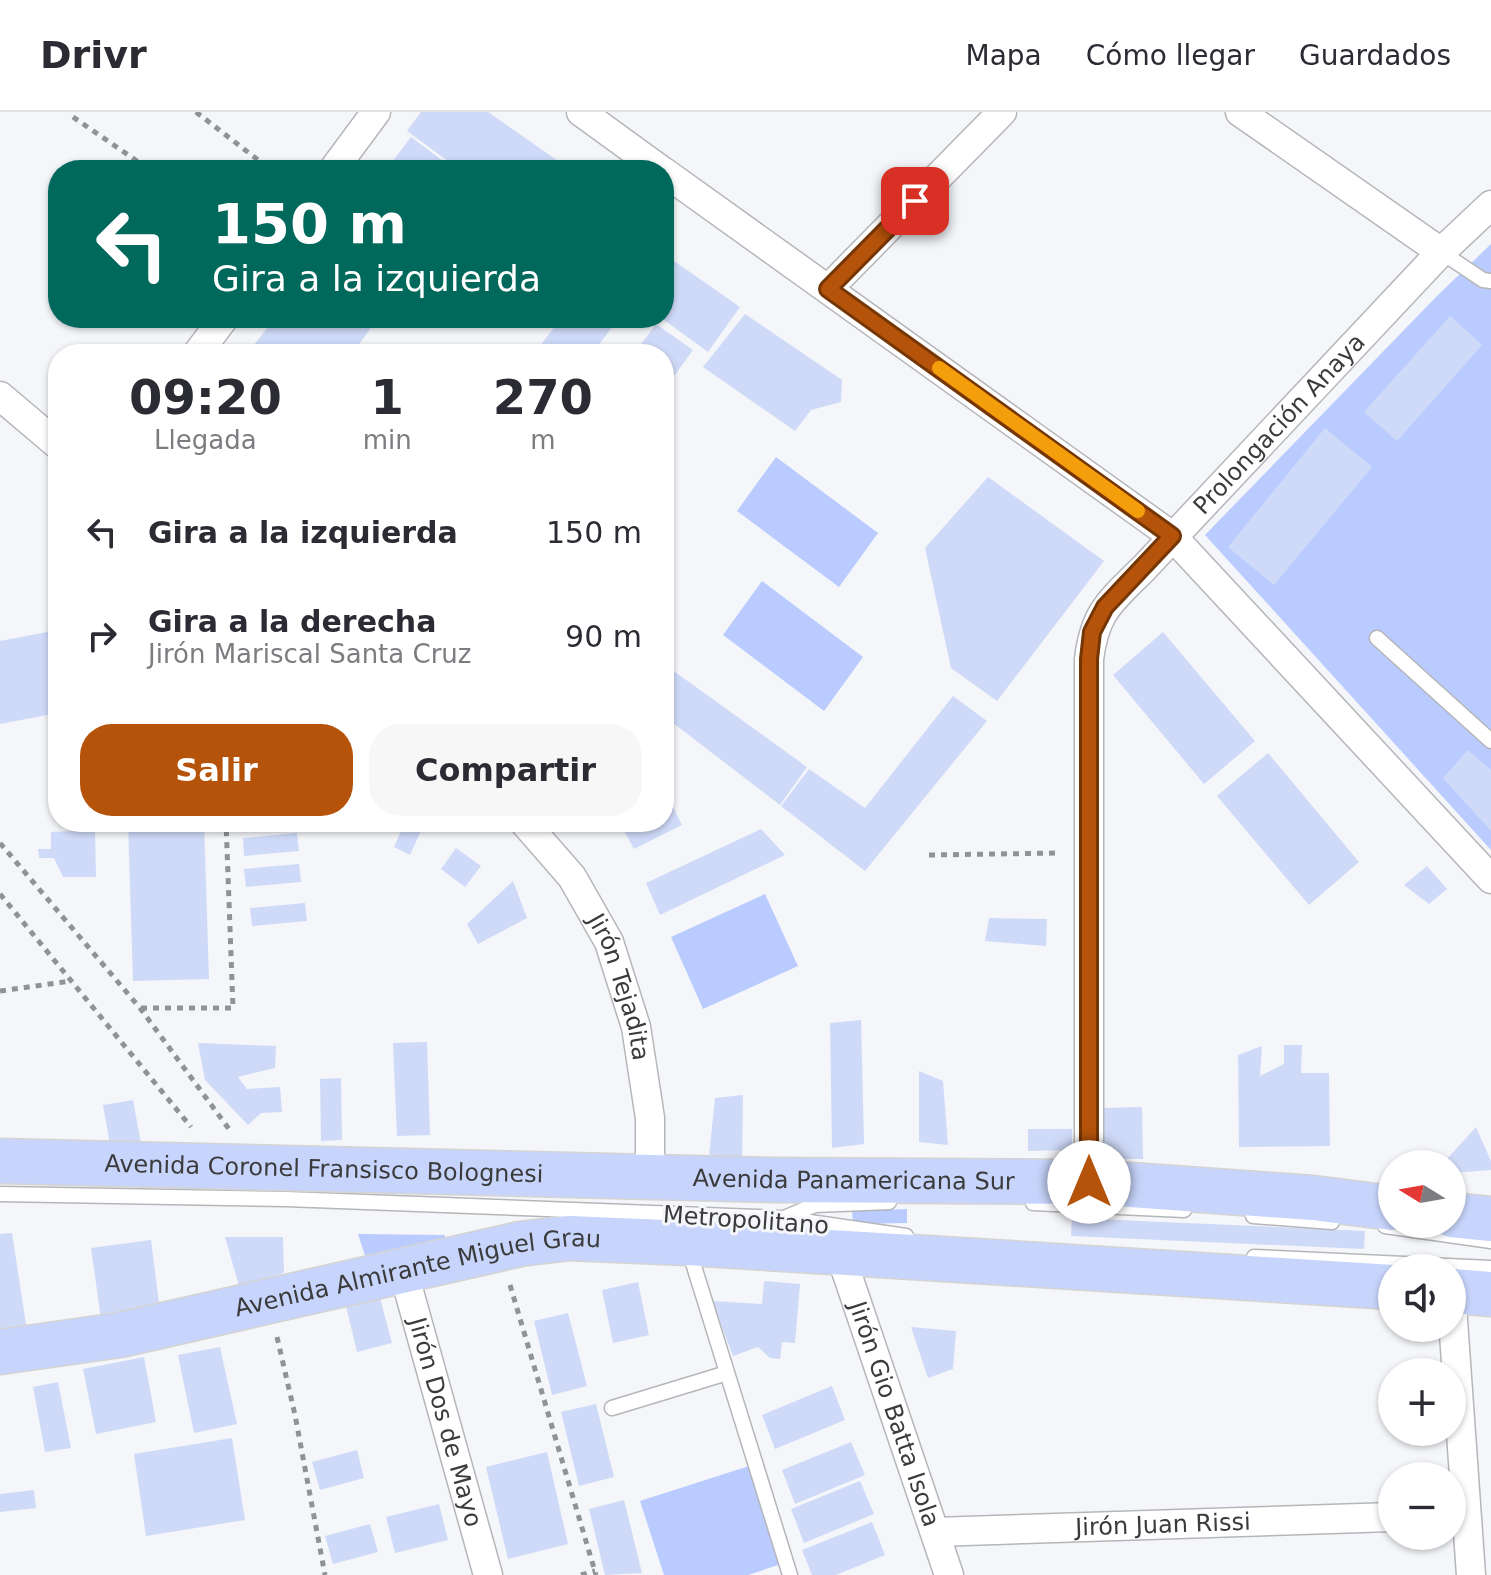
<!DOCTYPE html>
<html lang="es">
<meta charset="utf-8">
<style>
:root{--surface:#fff;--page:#f7f7f7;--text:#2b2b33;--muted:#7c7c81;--line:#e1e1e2;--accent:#b45309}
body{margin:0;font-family:"DejaVu Sans",sans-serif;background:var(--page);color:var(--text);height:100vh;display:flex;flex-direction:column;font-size:30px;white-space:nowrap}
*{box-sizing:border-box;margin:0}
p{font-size:26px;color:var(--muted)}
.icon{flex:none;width:44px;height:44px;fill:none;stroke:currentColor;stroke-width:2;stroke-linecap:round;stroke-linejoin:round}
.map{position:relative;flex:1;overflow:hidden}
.details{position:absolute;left:48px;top:232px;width:626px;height:488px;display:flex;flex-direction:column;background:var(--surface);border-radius:32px;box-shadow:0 2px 6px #0004}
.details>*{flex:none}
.banner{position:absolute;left:48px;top:48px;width:626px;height:168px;border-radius:32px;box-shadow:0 2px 6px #0004;background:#00695c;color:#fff;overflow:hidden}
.needle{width:52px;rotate:281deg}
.controls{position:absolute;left:1378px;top:1038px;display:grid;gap:16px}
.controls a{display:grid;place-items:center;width:88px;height:88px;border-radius:50%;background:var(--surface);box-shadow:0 2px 6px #0004;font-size:40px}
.pin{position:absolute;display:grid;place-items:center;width:68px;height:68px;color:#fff;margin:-34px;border-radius:16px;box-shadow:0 4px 12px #0006}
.me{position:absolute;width:88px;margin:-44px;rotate:0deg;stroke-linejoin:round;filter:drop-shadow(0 0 6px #0008)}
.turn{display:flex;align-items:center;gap:28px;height:168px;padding:0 32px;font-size:36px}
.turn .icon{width:104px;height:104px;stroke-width:2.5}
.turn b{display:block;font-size:56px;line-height:68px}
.eta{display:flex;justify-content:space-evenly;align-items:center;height:136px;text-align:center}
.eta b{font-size:48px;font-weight:700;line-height:56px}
.button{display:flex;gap:16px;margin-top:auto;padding:16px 32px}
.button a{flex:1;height:92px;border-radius:32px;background:var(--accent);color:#fff;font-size:32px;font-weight:700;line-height:92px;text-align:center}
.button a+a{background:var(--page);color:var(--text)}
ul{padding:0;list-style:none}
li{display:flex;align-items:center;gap:24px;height:104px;padding:0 32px}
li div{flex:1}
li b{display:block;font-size:30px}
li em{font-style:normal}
header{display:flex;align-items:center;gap:48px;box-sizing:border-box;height:112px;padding:0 40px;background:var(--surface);border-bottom:2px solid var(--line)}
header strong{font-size:38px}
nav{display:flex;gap:44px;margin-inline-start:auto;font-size:28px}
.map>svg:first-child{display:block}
</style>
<header>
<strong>Drivr</strong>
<nav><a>Mapa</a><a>Cómo llegar</a><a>Guardados</a></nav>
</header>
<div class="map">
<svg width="1491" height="1463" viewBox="0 0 1491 1463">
<rect width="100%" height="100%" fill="#f5f6fa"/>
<path fill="#bacbff" d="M1491,132V738L1205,423L1437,184Z
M776,345L878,421L839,475L737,399Z
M762,469L863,545L824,599L723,523Z
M765,782L798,854L703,897L671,825Z
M907,1097V1111L853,1112L852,1099Z
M358,1122L445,1123L444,1133L367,1150Z
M749,1354L781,1452L748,1463H664L640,1389Z"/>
<path fill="#cfdaf8" d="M421,0H488L571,58H460L407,19Z
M411,25L455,58H386Z
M664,142L740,195L708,240L664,208Z
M745,202L842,268L841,290L811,298L795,319L703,255Z
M1450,204L1482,233L1397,329L1364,300Z
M275,206H378L352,242H247Z
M561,206H619L592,242H534Z
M656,212L693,238L664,278V242H634Z
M1325,316L1372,355L1274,473L1228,435Z
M988,365L1104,449L997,589L951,556L925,436Z
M58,518V601L0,612V529Z
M1163,520L1255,629L1204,672L1113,563Z
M664,552L807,655L780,693L664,604Z
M953,584L987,609L865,759L781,694L809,657L865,696Z
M1468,638L1491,658V719L1443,666Z
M1268,641L1359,750L1309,793L1217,684Z
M673,695L682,713L634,737L623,717L639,710H664V699Z
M128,710H204L209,867L133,869Z
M405,710H425L410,743L394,735Z
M761,717L785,743L660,803L646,771Z
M95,718L96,765H63L54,746H39L38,737H51V720Z
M297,721L299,739L244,744L243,726Z
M456,736L481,754L465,775L441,757Z
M299,752L301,770L246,775L244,757Z
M1427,754L1447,777L1429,792L1404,773Z
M513,769L527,806L478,832L467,812Z
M305,791L307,809L252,814L250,796Z
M989,806L1047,807L1046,834L985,829Z
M861,908L864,1032L832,1036L830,911Z
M427,930L430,1023L397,1024L393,931Z
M198,931L276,934L275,956L238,965L247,977L280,975L282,1000L261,1001L248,1013L205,968Z
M1284,933H1302L1301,961H1329L1330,1034L1239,1035L1238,943L1262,934L1260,964L1284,952Z
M919,959L943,969L948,1033L919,1030Z
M341,966L342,1028L321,1029L320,967Z
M743,983L742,1051L709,1044L715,986Z
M133,988L142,1037L110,1032L103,993Z
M1142,995L1143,1047H1115L1106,1042L1103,1034L1102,996Z
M1476,1015L1491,1049V1058L1452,1061V1052H1448L1446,1048Z
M1028,1017H1072V1038L1028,1039Z
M1072,1106L1365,1119L1364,1137L1071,1124Z
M12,1121L27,1219L0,1225V1122Z
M225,1125H283L284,1161L239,1174Z
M151,1128L160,1199L101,1207L91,1136Z
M764,1169L800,1172L795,1231L782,1230L780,1247L770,1246L758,1235L733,1244L712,1189L762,1192Z
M638,1170L649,1223L613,1231L602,1178Z
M380,1186L392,1231L357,1240L346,1194Z
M568,1201L587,1274L552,1283L534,1209Z
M911,1215L956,1219L953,1257L928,1266Z
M220,1235L237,1312L194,1321L178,1243Z
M144,1245L156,1310L96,1322L83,1257Z
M58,1270L71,1336L45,1340L33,1275Z
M832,1274L845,1308L775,1337L762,1303Z
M596,1292L614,1365L579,1374L561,1300Z
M232,1326L245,1408L146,1424L134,1342Z
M851,1330L865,1363L795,1392L782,1358Z
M357,1338L364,1366L320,1378L312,1350Z
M547,1340L568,1432L508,1447L486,1355Z
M860,1369L874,1402L804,1431L791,1397Z
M34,1378L36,1396L0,1400V1382Z
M624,1388L642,1461L605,1463L589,1397Z
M439,1392L448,1428L395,1441L386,1405Z
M872,1410L885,1443L836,1463H812L802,1438Z
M370,1412L378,1440L333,1452L325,1424Z"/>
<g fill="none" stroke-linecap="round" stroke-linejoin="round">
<defs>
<path id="lane" d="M1441,140L1483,168L1491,169
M1377,526L1491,629
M0,1082L286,1087L782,1106L906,1124
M1033,1091L1184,1098
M1253,1104L1332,1110
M784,1106L815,1093L889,1090
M1385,1114L1491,1129
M688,1135L790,1463
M1254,1145L1491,1156
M612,1296L727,1261"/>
<g id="street">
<path d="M581,0L661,58"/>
<path d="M1240,0L1441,140"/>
<path d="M333,58L376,0"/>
<path d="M664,60L1172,424L1491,767"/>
<path d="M828,177L1002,0"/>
<path d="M197,242L224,206"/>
<path d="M0,284L58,333"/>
<path id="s1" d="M524,710L572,765L609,830L636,915L650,1006V1064"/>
<path id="s2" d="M1089,1070V547C1095,499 1111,489 1144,456L1441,140L1491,93"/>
<path id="s3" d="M840,1141L949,1463"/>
<path id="s4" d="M403,1158L488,1463"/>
<path d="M1452,1194L1471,1463"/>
<path id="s5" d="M935,1420L1392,1405"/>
</g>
<g id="primary">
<path id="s6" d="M0,1049L773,1068L1089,1070L1313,1086L1392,1096"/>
<path d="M1452,1103L1491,1107"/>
<path d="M1452,1179L1491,1182"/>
<path id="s7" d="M0,1240L120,1223L520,1132L569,1126L687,1131L1392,1175"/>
</g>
</defs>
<use href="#lane" stroke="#b5b6b9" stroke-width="17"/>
<use href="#street" stroke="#b5b6b9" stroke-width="31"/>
<use href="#primary" stroke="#d4d4d4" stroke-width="47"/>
<path stroke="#919294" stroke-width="5" stroke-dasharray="6 6" stroke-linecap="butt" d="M196,0L271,58
M73,5L150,58
M0,731L140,896L229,1017
M929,743L1060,741
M0,782L191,1015
M0,879L71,869
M141,896H233L226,710
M510,1173L596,1463
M277,1225L295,1303L325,1463
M581,1463L595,1459"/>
<use href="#lane" stroke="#fff" stroke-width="14"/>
<use href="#street" stroke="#fff" stroke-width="28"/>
<use href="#primary" stroke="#c7d4fb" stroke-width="44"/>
</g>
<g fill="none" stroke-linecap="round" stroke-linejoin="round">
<defs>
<path id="route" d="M915,89L828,177L1172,424L1105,495L1092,520L1089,547V1070"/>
</defs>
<use href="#route" stroke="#753606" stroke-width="20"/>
<use href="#route" stroke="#b45309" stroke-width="14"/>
<path stroke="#f59e0b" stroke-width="14" d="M939,256L1138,399"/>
</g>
<g text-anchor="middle" stroke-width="6" stroke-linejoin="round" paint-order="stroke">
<g font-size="24" fill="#3b3b3c" stroke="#f5f6fa">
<text dy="8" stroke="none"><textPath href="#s2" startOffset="830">Prolongación Anaya</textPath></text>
<text dy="8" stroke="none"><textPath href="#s1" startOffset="194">Jirón Tejadita</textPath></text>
<text dy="8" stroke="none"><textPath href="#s6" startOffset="324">Avenida Coronel Fransisco Bolognesi</textPath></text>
<text dy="8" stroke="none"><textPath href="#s6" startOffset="854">Avenida Panamericana Sur</textPath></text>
<text transform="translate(746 1108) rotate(4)" y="8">Metropolitano</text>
<text dy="8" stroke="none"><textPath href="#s7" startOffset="426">Avenida Almirante Miguel Grau</textPath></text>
<text dy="8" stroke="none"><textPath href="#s3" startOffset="170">Jirón Gio Batta Isola</textPath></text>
<text dy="8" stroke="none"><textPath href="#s4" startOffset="158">Jirón Dos de Mayo</textPath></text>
<text dy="8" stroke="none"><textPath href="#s5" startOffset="228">Jirón Juan Rissi</textPath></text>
</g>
</g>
</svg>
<div class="controls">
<a><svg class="needle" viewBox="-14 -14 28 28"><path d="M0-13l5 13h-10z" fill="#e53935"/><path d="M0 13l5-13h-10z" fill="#7c7c81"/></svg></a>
<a><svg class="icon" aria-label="sound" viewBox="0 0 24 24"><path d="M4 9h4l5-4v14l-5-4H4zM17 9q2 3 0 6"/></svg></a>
<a>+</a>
<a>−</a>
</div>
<div class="pin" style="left:915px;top:89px;background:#d93025"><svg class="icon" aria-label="arrive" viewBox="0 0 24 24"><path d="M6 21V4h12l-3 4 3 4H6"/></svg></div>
<svg class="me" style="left:1089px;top:1070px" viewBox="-20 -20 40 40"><circle r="19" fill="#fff"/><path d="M0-13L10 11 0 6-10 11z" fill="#b45309"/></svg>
<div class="banner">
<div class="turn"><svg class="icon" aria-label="left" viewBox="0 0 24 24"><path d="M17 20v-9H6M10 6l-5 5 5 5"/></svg><div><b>150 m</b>Gira a la izquierda</div></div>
</div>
<section class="details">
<div class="eta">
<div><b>09:20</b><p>Llegada</p></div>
<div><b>1</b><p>min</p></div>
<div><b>270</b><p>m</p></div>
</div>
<ul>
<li><svg class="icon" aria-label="left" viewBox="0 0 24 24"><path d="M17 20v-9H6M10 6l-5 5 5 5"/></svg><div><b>Gira a la izquierda</b></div><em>150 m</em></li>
<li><svg class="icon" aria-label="right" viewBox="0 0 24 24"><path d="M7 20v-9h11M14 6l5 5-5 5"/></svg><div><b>Gira a la derecha</b><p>Jirón Mariscal Santa Cruz</p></div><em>90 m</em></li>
</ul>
<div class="button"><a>Salir</a><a>Compartir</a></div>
</section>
</div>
